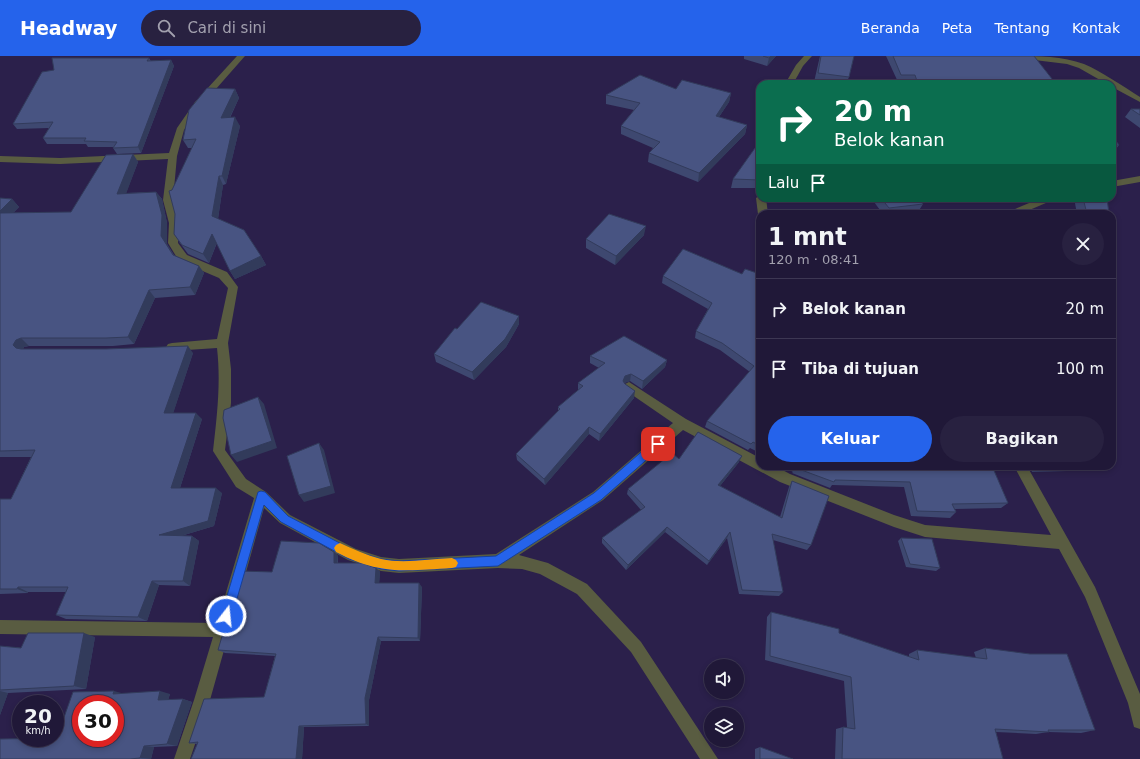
<!DOCTYPE html>
<html lang="id">
<meta charset="utf-8">
<style>
:root{--surface:#201838;--page:#282140;--text:#f1f3f6;--muted:#a2a0ae;--line:#3d3753;--accent:#2563eb}
body{margin:0;font-family:"DejaVu Sans",sans-serif;background:var(--page);color:var(--text);height:100vh;display:flex;flex-direction:column;font-size:15px;white-space:nowrap}
*{box-sizing:border-box;margin:0}
p{font-size:13px;color:var(--muted)}
.icon{flex:none;width:22px;height:22px;fill:none;stroke:currentColor;stroke-width:2;stroke-linecap:round;stroke-linejoin:round}
.map{position:relative;flex:1;overflow:hidden}
.side{position:absolute;left:756px;top:154px;width:360px;height:260px;display:flex;flex-direction:column;background:var(--surface);border-radius:12px;box-shadow:0 2px 6px #0003,0 0 0 1px var(--line)}
.side>*{flex:none}
.top-card{position:absolute;left:756px;top:24px;width:360px;height:122px;border-radius:12px;box-shadow:0 2px 6px #0003,0 0 0 1px var(--line);background:#0b6e4f;color:#fff;overflow:hidden}
.tools{position:absolute;left:704px;top:603px;display:grid;gap:8px}
.tools a{display:grid;place-items:center;width:40px;height:40px;border-radius:50%;background:var(--surface);box-shadow:0 2px 6px #0003,0 0 0 1px var(--line);font-size:20px}
.speed{position:absolute;left:12px;top:639px;display:flex;gap:8px;font-size:20px;font-weight:700;text-align:center}
.speed>*{display:grid;place-content:center;width:52px;height:52px;border-radius:50%;background:var(--surface);box-shadow:0 2px 6px #0003,0 0 0 1px var(--line);line-height:1}
.speed small{font-size:10px;font-weight:400}
.speed .limit{border:6px solid #d22;background:#fff;color:#111}
.pin{position:absolute;display:grid;place-items:center;width:34px;height:34px;color:#fff;margin:-17px;border-radius:8px;box-shadow:0 2px 6px #0006}
.me{position:absolute;width:44px;margin:-22px;rotate:16deg;stroke-linejoin:round;filter:drop-shadow(0 0 3px #0008)}
.turn{display:flex;align-items:center;gap:14px;height:84px;padding:0 12px;font-size:18px}
.turn .icon{width:52px;height:52px;stroke-width:2.5}
.turn b{display:block;font-size:28px;line-height:34px}
.then{display:flex;align-items:center;height:38px;padding:0 12px;background:#0003;gap:8px;font-size:15px}
.round{display:grid;place-items:center;flex:none;width:42px;height:42px;border-radius:21px;background:var(--page)}
.head{display:flex;align-items:center;justify-content:space-between;height:68px;padding:0 12px}
h1{font-size:24px;font-weight:700;line-height:30px}
.button{display:flex;gap:8px;margin-top:auto;padding:8px 12px}
.button a{flex:1;height:46px;border-radius:24px;background:var(--accent);color:#fff;font-size:16px;font-weight:700;line-height:46px;text-align:center}
.button a+a{background:var(--page);color:var(--text)}
ul{padding:0;list-style:none}
li{display:flex;align-items:center;gap:12px;height:60px;padding:0 12px;border-top:1px solid var(--line)}
li div{flex:1}
li b{display:block;font-size:15px}
li em{font-style:normal}
header{display:flex;align-items:center;gap:24px;box-sizing:border-box;height:56px;padding:0 20px;background:var(--accent);color:#fff}
header strong{font-size:19px}
nav{display:flex;gap:22px;margin-inline-start:auto;font-size:14px}
.search{width:280px;height:36px;background:var(--page);display:flex;align-items:center;gap:10px;box-sizing:border-box;padding:0 14px;border-radius:22px;color:var(--muted);font-size:15px}
.map>svg:first-child{display:block}
</style>
<header>
<strong>Headway</strong>
<div class="search"><svg class="icon" aria-label="search" viewBox="0 0 24 24"><circle cx="10" cy="10" r="6"/><path d="M15 15l6 6"/></svg>Cari di sini</div>
<nav><a>Beranda</a><a>Peta</a><a>Tentang</a><a>Kontak</a></nav>
</header>
<div class="map">
<svg width="1140" height="703" viewBox="0 0 1140 703">
<rect width="100%" height="100%" fill="#2b204b"/>
<g fill="none" stroke-linecap="round" stroke-linejoin="round">
<path fill="#595c41" fill-rule="evenodd" d="M237,0H245L201,50L184,74L177,100L173,144L179,167L178,187L187,199L227,216L238,231L228,287L231,313V347L225,394L246,423L266,436L290,459L356,493L381,501L399,503L496,498L593,436L673,367L625,334L623,331L625,328L629,326L686,363L760,402V410H775L790,418L894,459L925,469L1051,479L1014,410H1027L1095,531L1140,638V673L1134,671L1128,647L1085,541L1059,493L925,481L894,471L780,426L683,374L603,444L519,499L548,507L587,528L641,586L718,703H700L631,596L577,538L540,518L522,513L498,512L399,517L381,515L348,504L280,467L264,452L210,644L190,703H174L194,644L213,581L0,578V564L217,567L254,442L236,431L213,395C217,360 221,327 217,292L172,295L168,294L166,291L168,288L172,287L217,283L228,232L219,222L179,205L168,187L169,167L163,144L168,103L60,108L0,106V100L60,102L169,97L177,72L195,46Z
M804,0H812L803,10L793,28H785L796,9Z
M1014,0C1037,0 1062,0 1084,8C1101,15 1124,31 1140,41V46L1112,31V28H1107L1079,12L1067,8L1018,2Z
M1140,120V126L1112,131V125Z
M760,139V142H766L768,158H760V160L758,158L756,142Z
M1041,142H1055L1053,144L1020,158H1006L1008,156Z"/>
</g>
<path fill="#3e4870" d="M744,0H776L767,10L744,3Z
M820,0H854L849,21L846,28H828L814,26Z
M886,0H1034L1056,28H912L911,27L898,26Z
M149,2L151,5L171,4L174,10L141,97L117,98L113,92V91H88L86,88H47L43,82L49,72L17,73L13,68Z
M235,33L239,42L230,62L240,70L226,128L223,129L218,163L261,200L266,209L235,223L230,215L217,187L209,207L188,198L180,187L174,178L175,158L172,134L192,92H188L183,84Z
M676,33L731,37L729,46L719,61L747,69L745,78L698,126L648,106L649,97L653,92L621,78V70L634,54L606,48V39Z
M1131,53H1140V72L1125,61Z
M1112,80L1119,89L1113,97H1112Z
M760,85V132H731L733,123Z
M133,98L138,106L126,137L156,136L162,143L167,167V188L174,199L199,210L204,217L195,239L155,242L134,288L113,290H29L24,291L23,293L193,297L173,357L202,363L180,432L222,437L214,470L181,480H192L199,485L190,530L159,529L147,565L66,563L56,559L66,536H28V537L0,538V443H11L31,401H0V142L12,143L19,151L13,157L71,156Z
M871,142H918L923,148L918,156L902,158H883Z
M1074,142H1107L1109,158H1077Z
M644,179L615,209L586,192V183Z
M742,218H760V397L750,392L748,394L705,371L707,365L750,316L720,294L695,282L696,275L708,253L662,227L663,220Z
M519,260V268L506,291L474,324L436,306L434,298L457,273Z
M590,300L667,304L665,311L642,333L630,325L624,327L634,342L599,385L589,378L545,429L517,404L516,398L558,356V351L578,334V327L599,312L590,307Z
M679,403L739,406L720,430L780,461L789,431L792,425L811,489L807,494L773,484L783,536L779,540L739,538L727,482L707,509L665,476L626,514L602,487V482L641,454L627,438L628,433Z
M782,410H992L1008,447L1001,452L955,453L956,456L950,462L911,460L904,431L832,429L830,432L792,417L793,416Z
M1030,410H1075L1067,415L1032,416Z
M901,482L940,512L936,515L906,511L898,485Z
M334,496L338,500V507L376,512L380,516L379,527L422,531L420,585H381L369,644V670L304,671L302,703H191L197,688L189,687L264,641L275,600L225,597L218,594Z
M771,556L909,601V598L917,594L976,602L974,596L985,592L1095,674L1081,677L1048,676L1036,678L996,676L1003,703H835L836,673L843,671H847L844,625L765,604L767,561Z
M95,581L86,633L8,637L0,659V590L21,592Z
M123,637L170,638L168,644L183,643L192,646L177,690L154,691L151,703H0L57,681Z
M760,691L793,703H755V693Z"/>
<path fill="#323b5b" d="M771,0H776L767,10L769,2Z
M171,4L174,10L141,97L138,91Z
M235,33L239,42L225,71L221,62Z
M731,37L729,46L714,68L716,60Z
M235,61L240,70L226,128L222,120Z
M747,69L745,78L698,126L699,117Z
M133,98L138,106L123,146L117,138Z
M219,120L223,129L217,169L212,160Z
M156,136L162,143L167,167V188L178,206L161,180Z
M12,143L19,151L5,165L0,159V155Z
M646,170L644,179L615,209L616,200Z
M212,178L217,186L209,207L203,198Z
M261,200L266,209L235,223L230,215Z
M199,210L204,217L195,239L190,231Z
M149,234L155,242L134,288L128,281Z
M519,260V268L506,291L474,324L472,316Z
M21,282L29,290L24,291L22,296L16,292L13,289L16,284Z
M188,290L193,297L171,364L164,357Z
M667,304L665,311L642,333L643,325Z
M631,318L630,325L624,327L623,325L625,320Z
M635,335L634,342L599,385L600,378Z
M258,341L264,348L277,392L237,406L231,399Z
M196,357L202,363L178,438L171,432Z
M589,371V378L545,429L544,423Z
M319,387L324,394L335,437L304,446L299,439Z
M742,400L739,406L716,435L718,429Z
M216,432L222,437L214,470L167,484L159,479Z
M667,471L665,476L626,514L628,509Z
M730,476L727,482L707,509L709,505Z
M192,480L199,485L190,530L183,525Z
M334,496L338,500L337,511L334,507Z
M376,512L380,516L379,531L375,527Z
M152,525L159,529L147,565L138,561Z
M419,527L422,531L420,585L418,582Z
M18,531L28,536V537L17,533Z
M84,577L95,581L86,633L74,630Z
M378,581L381,585L369,644V670L366,668L365,642Z
M0,635L8,637L0,659Z
M114,635L125,638H113Z
M160,635L170,638L167,647L158,644Z
M183,643L192,646L177,690L167,688Z
M299,670L304,671L302,703H296Z
M144,690L154,691L151,703L140,702Z"/>
<path fill="#485482" stroke="#323b5b" fill-rule="evenodd" d="M763,0H771L769,2Z
M821,0H854L849,21L818,17Z
M893,0H1034L1056,28H918L915,19H901Z
M52,2H149L147,5L171,4L138,91L113,92L117,86L84,85L86,82H43L53,66L13,68L42,16L54,14Z
M640,19L676,33L682,24L731,37L716,60L747,69L699,117L649,97L660,86L621,70L640,47L606,39Z
M207,32L235,33L221,62L235,61L222,120H219L212,160L244,174L261,200L230,215L212,178L203,198L182,189L174,178L175,158L169,135L172,134L196,83L183,84L189,54Z
M1131,53H1140V59Z
M1112,80L1119,89H1112Z
M760,85V124L733,123Z
M133,98L117,138L156,136L162,159L161,180L173,199L199,210L190,231L149,234L128,281L106,282H21L16,284L13,289L16,292L21,293H106L188,290L164,357H196L171,432H216L208,465L159,479L192,480L183,525H152L138,561L56,559L68,531H18L17,533H0V443H11L35,394L0,395V157L71,156L106,99Z
M0,142L12,143L0,155Z
M881,142H918L923,148L889,152Z
M1083,142H1107L1109,158H1087Z
M609,158L646,170L616,200L586,183Z
M683,193L742,218L745,213L760,218V390L753,386L751,388L707,365L754,310L722,287L696,275L712,247L663,220Z
M481,246L519,260L505,283L472,316L434,298L455,272L457,273Z
M624,280L667,304L643,325L631,318L625,320L623,325L625,328L635,335L600,378L589,371L544,423L516,398L560,353L558,351L583,330L578,327L605,307L590,300Z
M258,341L272,385L231,399L223,362L224,354Z
M698,376L742,400L718,429L782,462L792,425L829,440L811,489L772,478L783,536L742,534L730,476L709,505L667,471L628,509L602,482L645,451L628,433L672,397L679,403Z
M319,387L331,430L299,439L287,400Z
M796,410H992L1008,447L952,448L956,456L917,455L910,426L835,424L834,426L796,412Z
M901,482L932,483L940,512L910,508Z
M281,485L319,487L334,496V507H362L376,512L375,527H419L418,582L378,581L365,642L366,668L299,670L296,703H191L198,686L189,687L204,643L264,641L276,598L218,594L241,515L272,516Z
M771,556L839,573V577L919,604L917,594L987,603L985,592L1030,598H1067L1095,674H1048L1049,676L995,673L1003,703H842L843,671L855,673L851,621L770,600Z
M28,577H84L74,630L0,634V590L21,592Z
M114,635L113,638L160,635L158,644L183,643L167,688L144,690L140,702L130,703H0V683L55,682V681H57L73,636ZM81,648H115V682H81Z
M760,691L793,703H760Z"/>
<path fill="#2563eb" stroke="#184099" d="M658,384L661,385L662,388L661,391L601,444L498,510L399,515L381,513L349,503L281,466L264,449L232,560L230,563L226,565L222,563L221,560L258,436L261,435L265,436L288,460L355,495L381,503L399,505L496,500L594,437L654,385Z"/>
<path fill="#f59e0b" d="M340,487C353,493 366,499 381,503C403,508 429,503 452,502L456,504L458,507L456,511L452,512C406,515 379,519 336,496L334,492L336,489Z"/>
</svg>
<div class="tools">
<a><svg class="icon" aria-label="sound" viewBox="0 0 24 24"><path d="M4 9h4l5-4v14l-5-4H4zM17 9q2 3 0 6"/></svg></a>
<a><svg class="icon" aria-label="layers" viewBox="0 0 24 24"><path d="M12 4l9 5-9 5-9-5zM3 14l9 5 9-5"/></svg></a>
</div>
<div class="speed"><div>20<small>km/h</small></div><div class="limit">30</div></div>
<div class="pin" style="left:658px;top:388px;background:#d93025"><svg class="icon" aria-label="arrive" viewBox="0 0 24 24"><path d="M6 21V4h12l-3 4 3 4H6"/></svg></div>
<svg class="me" style="left:226px;top:560px" viewBox="-20 -20 40 40"><circle r="17" fill="#2563eb" stroke="#fff" stroke-width="3"/><path d="M0-11L8 9 0 5-8 9z" fill="#fff"/></svg>
<div class="top-card">
<div class="turn"><svg class="icon" aria-label="right" viewBox="0 0 24 24"><path d="M7 20v-9h11M14 6l5 5-5 5"/></svg><div><b>20 m</b>Belok kanan</div></div>
<div class="then">Lalu<svg class="icon" aria-label="arrive" viewBox="0 0 24 24"><path d="M6 21V4h12l-3 4 3 4H6"/></svg></div>
</div>
<section class="side">
<div class="head"><div><h1>1 mnt</h1><p>120 m · 08:41</p></div><a class="round"><svg class="icon" aria-label="close" viewBox="0 0 24 24"><path d="M6 6l12 12M18 6L6 18"/></svg></a></div>
<ul>
<li><svg class="icon" aria-label="right" viewBox="0 0 24 24"><path d="M7 20v-9h11M14 6l5 5-5 5"/></svg><div><b>Belok kanan</b></div><em>20 m</em></li>
<li><svg class="icon" aria-label="arrive" viewBox="0 0 24 24"><path d="M6 21V4h12l-3 4 3 4H6"/></svg><div><b>Tiba di tujuan</b></div><em>100 m</em></li>
</ul>
<div class="button"><a>Keluar</a><a>Bagikan</a></div>
</section>
</div>
